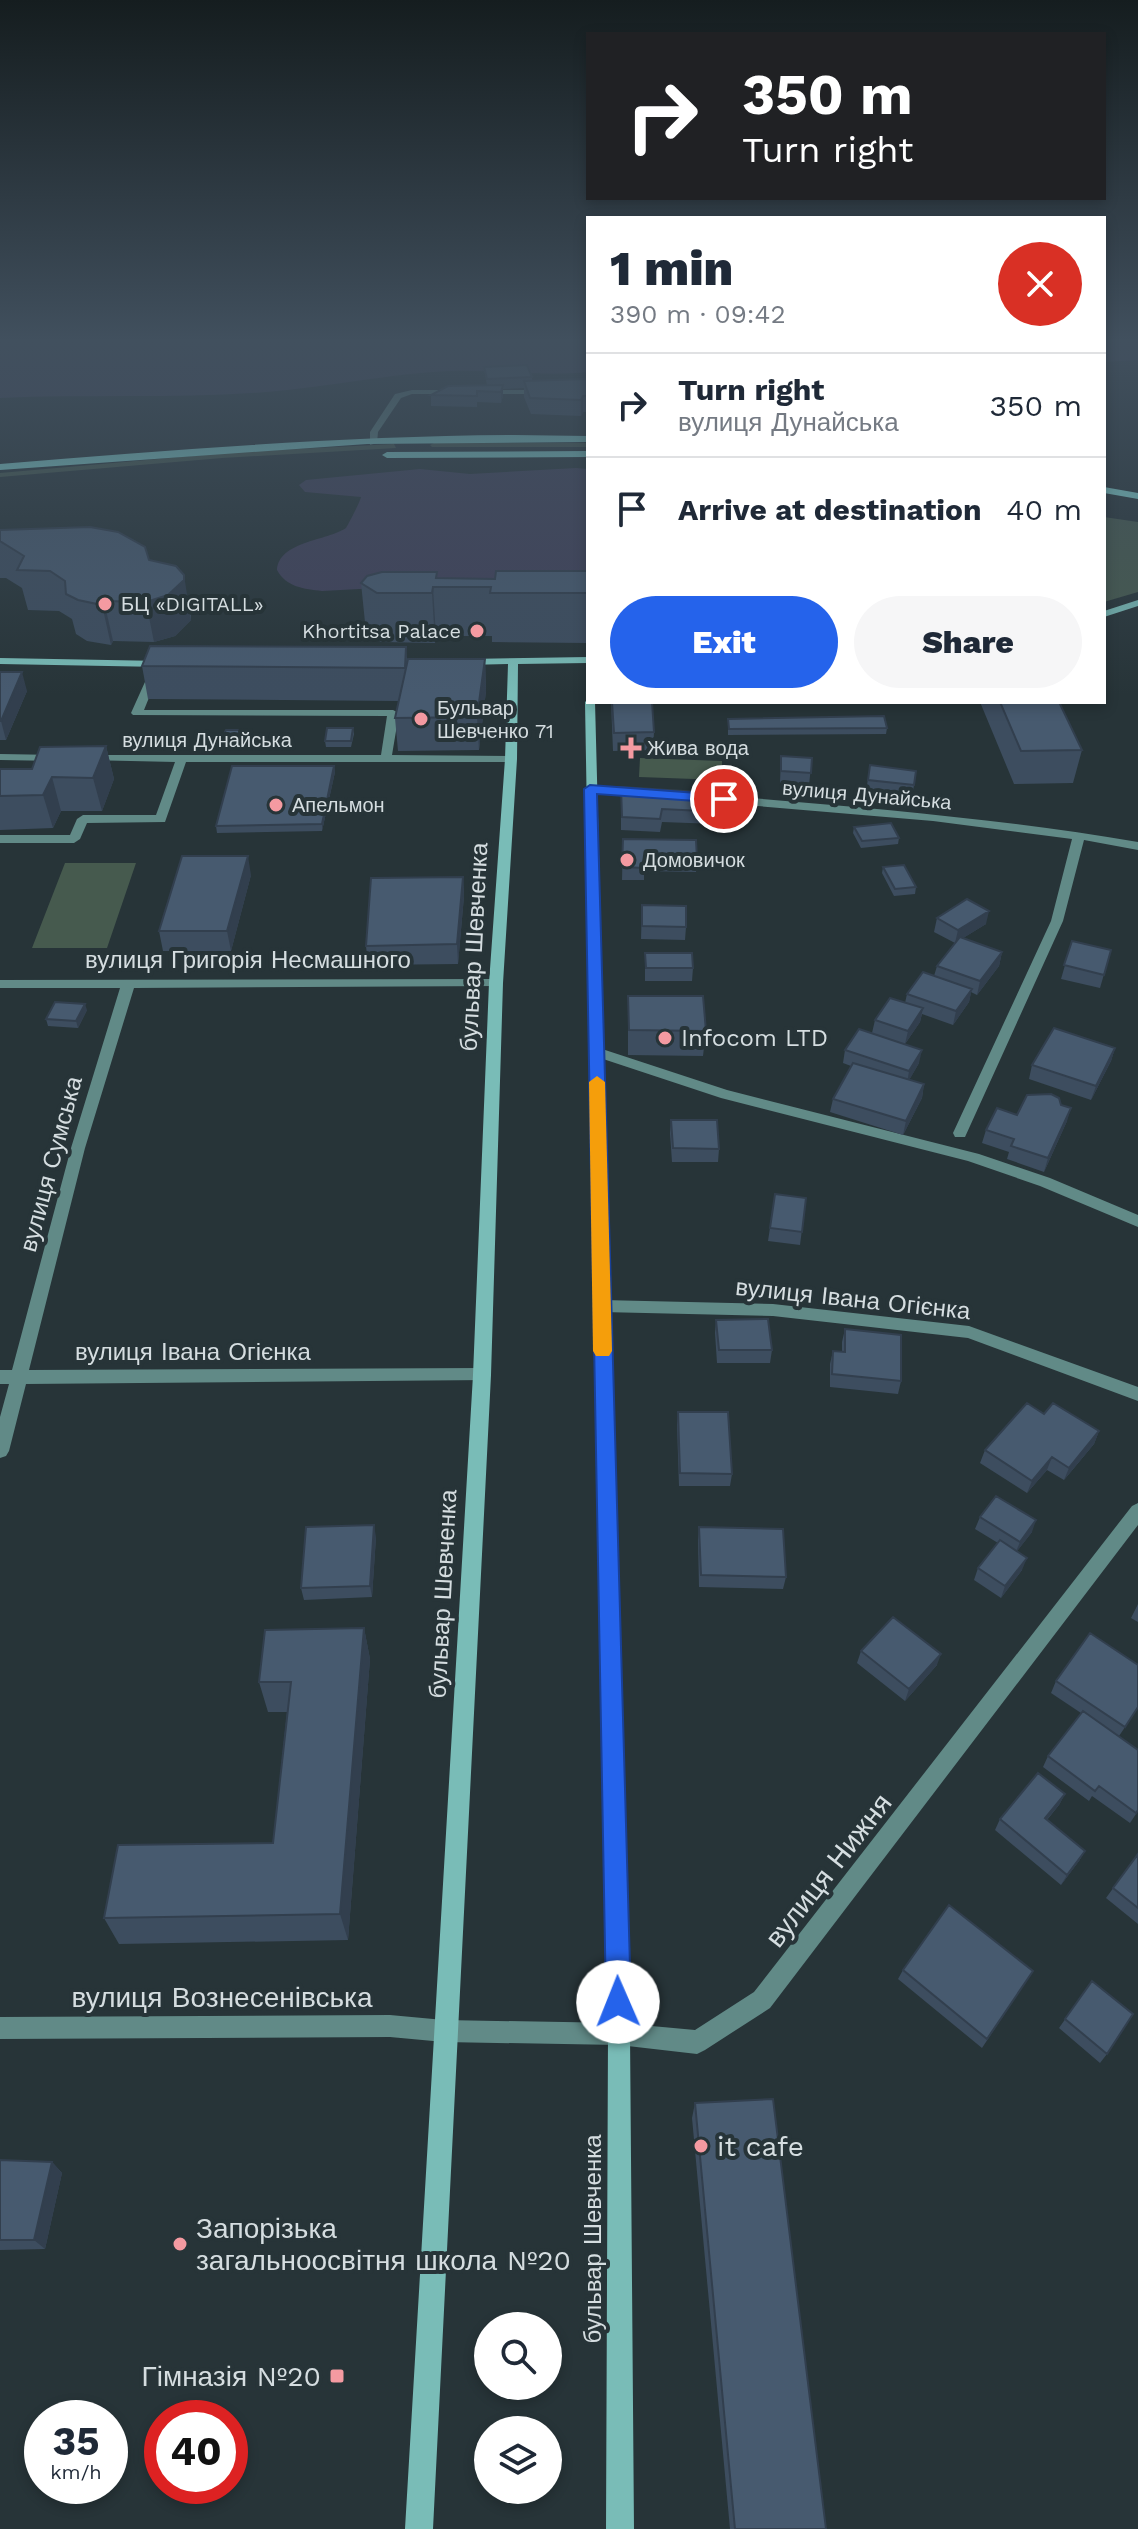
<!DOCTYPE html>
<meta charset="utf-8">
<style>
:root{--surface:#fff;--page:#f6f6f7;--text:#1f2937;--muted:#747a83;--line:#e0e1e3;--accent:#2563eb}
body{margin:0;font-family:"Work Sans",sans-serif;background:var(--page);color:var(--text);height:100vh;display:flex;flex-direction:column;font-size:30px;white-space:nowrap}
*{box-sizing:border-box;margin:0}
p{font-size:26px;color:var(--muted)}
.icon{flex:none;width:44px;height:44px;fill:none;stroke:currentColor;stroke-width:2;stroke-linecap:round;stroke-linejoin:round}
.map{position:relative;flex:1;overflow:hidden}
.side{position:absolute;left:586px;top:216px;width:520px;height:488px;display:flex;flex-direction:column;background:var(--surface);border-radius:0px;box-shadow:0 4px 12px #0003}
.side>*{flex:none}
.hud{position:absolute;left:586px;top:32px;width:520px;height:168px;border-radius:0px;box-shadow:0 4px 12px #0003;background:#202124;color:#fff;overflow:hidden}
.buttons{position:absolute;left:474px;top:2312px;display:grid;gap:16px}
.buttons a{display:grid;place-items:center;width:88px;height:88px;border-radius:50%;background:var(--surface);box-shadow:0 4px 12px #0003;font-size:40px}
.speed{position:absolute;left:24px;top:2400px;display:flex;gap:16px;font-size:40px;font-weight:700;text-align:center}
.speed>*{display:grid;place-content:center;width:104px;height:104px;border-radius:50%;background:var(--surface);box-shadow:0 4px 12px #0003;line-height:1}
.speed small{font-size:20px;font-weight:400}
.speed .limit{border:12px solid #d22;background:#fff;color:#111}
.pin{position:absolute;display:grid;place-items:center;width:68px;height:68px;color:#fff;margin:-34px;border:4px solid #fff;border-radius:50%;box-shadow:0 2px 8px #0007}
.me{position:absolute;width:88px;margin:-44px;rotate:359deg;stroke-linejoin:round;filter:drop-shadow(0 0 6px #0008)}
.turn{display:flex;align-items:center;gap:28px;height:168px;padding:0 24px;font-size:36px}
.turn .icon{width:104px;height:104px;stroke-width:2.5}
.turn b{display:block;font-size:56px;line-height:68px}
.round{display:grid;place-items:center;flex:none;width:84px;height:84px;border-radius:42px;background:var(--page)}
.overview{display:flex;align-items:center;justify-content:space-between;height:136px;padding:0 24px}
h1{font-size:48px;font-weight:800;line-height:60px}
.cta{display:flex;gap:16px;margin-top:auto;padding:16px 24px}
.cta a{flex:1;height:92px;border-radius:48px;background:var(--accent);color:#fff;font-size:32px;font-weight:800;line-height:92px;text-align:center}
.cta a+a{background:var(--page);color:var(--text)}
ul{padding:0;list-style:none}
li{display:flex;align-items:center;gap:24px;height:104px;padding:0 24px;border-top:2px solid var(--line)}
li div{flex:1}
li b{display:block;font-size:30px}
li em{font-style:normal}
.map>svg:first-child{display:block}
</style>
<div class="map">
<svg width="1138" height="2529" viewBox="0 0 1138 2529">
<rect width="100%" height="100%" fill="#273438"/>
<path fill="#465a4e" d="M434,443H588V447H432L430,445Z
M394,444L396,448L222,458L0,477V473L237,452Z
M1104,517L1138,522V592L1104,602Z
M640,758L722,761V780L639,777Z
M65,863H136L107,948H32Z"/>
<path fill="#40415a" d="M0,341H588V372C541,377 496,369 449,371C387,374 328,387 267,392C179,399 89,394 0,398Z
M1104,341H1138V360L1104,362Z
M576,468L588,469V577L322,591C304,589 286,587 277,570C279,541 327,541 346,528C349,523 360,502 361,497L305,492L299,485L306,480L420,469L470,474Z"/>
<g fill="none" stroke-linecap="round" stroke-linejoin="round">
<path fill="#618a87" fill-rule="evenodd" d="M412,390H458L462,392L458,394H412L401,398L378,432L377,443L370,445V432L395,394Z
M482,390H588V394H479Z
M154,670L159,673L144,710H393L399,713L392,755L511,756L517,759L511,762H186L165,822L87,823L80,839L74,843H0V835H70L77,819L83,815H156L175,762L86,760L84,758L90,755H381L387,716L133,715L131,713L149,673Z
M0,754L58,755L64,758L58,761L0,760Z
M590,785L640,788L646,792L640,796L586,791V787Z
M726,796C864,807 1002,819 1138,842V850L1084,840L1063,921L965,1137H955L953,1133L1051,921L1072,839L933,821L722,803V797Z
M496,979L501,980V986L134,988L85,1148L29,1370L482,1368L488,1370L491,1375L488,1380L26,1384L9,1451L6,1456L0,1458V1417L9,1384H0V1370H12L71,1148L120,988H0V980Z
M596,1047L727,1090L979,1154L1050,1178L1138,1215V1227L1040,1186L968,1161L721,1098L591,1055L589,1052L591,1049Z
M602,1300L773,1304L969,1326L1138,1387V1401L968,1338L773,1316L602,1312L596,1310L594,1306L596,1302Z
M1138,1503V1525L770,2008L705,2050L697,2054L619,2045L444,2042L390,2037L0,2039V2017L390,2015L444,2020L619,2023L695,2030L754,1992L1132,1506Z"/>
<path fill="#79bcb7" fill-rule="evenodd" d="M1138,600V606L1104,617V611Z
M588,657V663L518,664L517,759L503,983L491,1375L433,2529H405L473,1375L489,983L505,759L508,664L466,665L461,662L466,659Z
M0,658L162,661L167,664L162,667L0,664Z
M588,699V702H595L630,2034L634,2529H606L608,2034L585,702Z"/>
<path fill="#8ae3dd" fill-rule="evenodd" d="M514,435L588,436V442L367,444L0,470V464C171,450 342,436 514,435Z
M588,451V457L387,458L382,455L387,452Z
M1104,487L1138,493V499L1104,493Z"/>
</g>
<path fill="#3d4d5f" d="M484,367L532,377V381L588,379V412H583L581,416L531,414L524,397V388L503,389V396L501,403L477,402V407L431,406V395L487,386Z
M0,530L149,560L191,615V620L175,636L154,642L113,641L111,645L87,641L76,634L72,619L59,611L28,610L22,588L6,578H0Z
M588,571V643L492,642V636H436L435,643L381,642L366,632L361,583L437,572V578L495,579Z
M406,647L407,662L485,659L486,691L479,750L398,751L395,718L399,701L148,699L142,666Z
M0,672L27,691L6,740H0Z
M611,702H652L654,732L653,750L613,751Z
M980,702H1059L1082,750L1073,783L1014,784Z
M728,719L887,728L886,734L728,735Z
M353,728L354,734L351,747H326L325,741Z
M246,737L241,748H221L220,741Z
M106,746L114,779L102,811H61L53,828L0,830V769H32Z
M781,756L812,758L809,785L780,783Z
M870,765L916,771L912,798L866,792Z
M334,766L335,772L322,831L217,833L216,826Z
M621,787L746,795L743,825L662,822L660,832L621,830Z
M854,827L899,838L898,844L861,848L853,833Z
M623,839L697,859L696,872L644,871V880H622Z
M883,867L916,887L915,894L894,896L882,873Z
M251,875L231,951H163L159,931Z
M463,877L464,896L458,964L368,965L366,946Z
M642,905L686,927L685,940L641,939Z
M937,918L986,924L963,938L1002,952L999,966L977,995L971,992L969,1002L953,1025L922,1014L920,1022L905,1044L919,1063L909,1080L924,1084L922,1098L903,1135L830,1112L833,1099L851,1066L843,1063L845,1050L872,1033L875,1020L905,1003L907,994L934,976L937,966L955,943L934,932Z
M1072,941L1111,950L1100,988L1061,979Z
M645,953L693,968L692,981H645Z
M628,996L706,1031L703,1056L628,1055Z
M87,1010L78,1028L48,1026L46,1019Z
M1115,1048L1111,1061L1091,1100L1029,1079L1032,1065Z
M1017,1115L1067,1121L1044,1172L1007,1159L1009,1152L982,1143L986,1130Z
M671,1120L719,1149L718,1162H672L670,1133Z
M775,1194L806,1198L800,1245L768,1241Z
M716,1320L772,1350L770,1363H717L715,1333Z
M845,1329L901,1381L898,1394L830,1387V1364L833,1351L842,1352V1342Z
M678,1412L732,1474L730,1486H679L677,1425Z
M1044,1414L1099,1431L1094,1444L1064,1480L1047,1470L1027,1493L980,1463L985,1450Z
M980,1517L1032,1532L1017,1551L1022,1570L1001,1598L974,1580L978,1568L998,1543L975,1529Z
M699,1527L786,1577L783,1589L699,1587L698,1540Z
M376,1537L372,1597L304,1600L301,1588Z
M1138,1604V1622L1131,1618Z
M364,1628L370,1659L348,1940L119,1944L104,1918L273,1843L287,1712H268L259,1682Z
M861,1651L937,1665L905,1701L857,1663Z
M1056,1681L1138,1708L1119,1736L1138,1811L1130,1823L1092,1796L1089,1801L1043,1767L1048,1756L1081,1713L1051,1693Z
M1065,1794L1059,1805L1047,1820L1085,1851L1079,1861L1061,1885L995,1830L1000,1819Z
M1138,1854V1924L1106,1898Z
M903,1970L1033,1971L982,2048L898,1979Z
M1092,1981L1107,2054L1100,2063L1059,2028Z
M695,2103L826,2529H730L692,2118Z
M0,2160L52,2162L62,2173L45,2249L0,2250Z"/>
<path fill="#323f4e" d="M503,385V396L501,403V392Z
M583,396V412L581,416V400Z
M184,575L191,620L175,636L154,642L146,602Z
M433,587L436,636L435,643L432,593Z
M104,601L113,641L111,645L102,605Z
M485,659L486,691L479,750L477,717Z
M22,672L27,691L6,740L1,721Z
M244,730L246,737L241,748L239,742Z
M106,746L114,779L102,811L93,778Z
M334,766L335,772L322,831V824Z
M52,777L61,811L53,828L43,795Z
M248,856L251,875L231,951L227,931Z
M463,877L464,896L458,964L457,944Z
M989,911L986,924L955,943L958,930Z
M1002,952L999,966L977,995L980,981Z
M972,989L969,1002L953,1025L956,1011Z
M85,1004L87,1010L78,1028L76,1021Z
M923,1008L920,1022L905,1044L908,1031Z
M1115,1048L1111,1061L1091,1100L1096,1086Z
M922,1050L919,1063L907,1084L909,1071Z
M924,1084L922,1098L903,1135L906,1121Z
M1071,1108L1067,1121L1044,1172L1048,1158Z
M1099,1431L1094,1444L1064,1480L1069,1468Z
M1052,1457L1047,1470L1027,1493L1032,1481Z
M1036,1520L1032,1532L1015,1554L1020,1542Z
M374,1525L376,1537L372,1597L370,1586Z
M1027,1558L1022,1570L1001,1598L1005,1586Z
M364,1628L370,1659L348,1940L340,1914Z
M941,1654L937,1665L905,1701L909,1689Z
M1065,1794L1059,1805L1039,1829L1045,1818Z
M1085,1851L1079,1861L1061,1885L1067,1875Z
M52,2162L62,2173L45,2249L34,2240Z"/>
<path fill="#475a6f" stroke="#323f4e" stroke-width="2" d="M527,365L532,377L487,379L484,367Z
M588,379V396H583L581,400L530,398L524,381Z
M503,385L501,392L477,391V396L431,395L448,386Z
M90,527L118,532L145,547L149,560L176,566L184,575V580L168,595L146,602L104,601L102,605L78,600L66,594L65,581L50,571L17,570L24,556L0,541V530Z
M496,571H588V593H490L491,587H433L432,593H377L361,583L367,576L382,572H437L436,578L495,579Z
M150,646L406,647L405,668L142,666Z
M408,659H485L477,717L395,718Z
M0,672H22L1,721H0Z
M612,702H652L654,732L614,733Z
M1000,702H1059L1082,750L1021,751Z
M884,716L887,728L729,729L728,719Z
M327,728H353L351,741H325Z
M226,730H244L239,742L220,741Z
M106,746L93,778L52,777L43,795L0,796V769H32L40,747Z
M781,756L812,758L811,773L781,771Z
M870,765L916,771L914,785L868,780Z
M232,766H334L322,824L216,826Z
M621,787L746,795L744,813L662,809L660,819L622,817Z
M891,823L899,838L862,841L854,827Z
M623,839L696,840L697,859L644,858V868L622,867Z
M182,856H248L227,931H159Z
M904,865L916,887L895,889L883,867Z
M463,877L457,944L366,946L371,878Z
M967,899L989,911L958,930L937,918Z
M642,905L686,906V927L642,926Z
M960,937L1002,952L980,981L937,966Z
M1072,941L1111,950L1104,975L1064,965Z
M645,953H692L693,968H646Z
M923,972L972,989L956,1011L907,994Z
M628,996H703L706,1031L629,1030Z
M890,998L923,1008L908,1031L875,1020Z
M55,1002L85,1004L76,1021L46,1019Z
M1054,1028L1115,1048L1096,1086L1032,1065Z
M859,1029L922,1050L909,1071L845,1050Z
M853,1063L924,1084L906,1121L833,1099Z
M1051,1094L1059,1098L1061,1105L1071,1108L1048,1158L1011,1146L1014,1139L986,1130L997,1108L1017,1115L1027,1095Z
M671,1120H717L719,1149L673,1148Z
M775,1194L806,1198L802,1232L770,1228Z
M768,1319L772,1350H719L716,1320Z
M845,1329L901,1335V1381L832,1374L833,1351L845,1352Z
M1027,1403L1044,1414L1053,1403L1099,1431L1069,1468L1052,1457L1032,1481L985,1450Z
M678,1412H728L732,1474L680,1473Z
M996,1496L1036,1520L1020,1542L980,1517Z
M374,1525L370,1586L301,1588L306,1527Z
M699,1527L783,1529L786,1577L701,1575Z
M1000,1540L1027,1558L1005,1586L978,1568Z
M893,1617L941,1654L909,1689L861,1651Z
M364,1628L340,1914L104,1918L118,1845L273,1843L291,1682H259L265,1630Z
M1090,1633L1138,1665V1707L1125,1727L1056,1681Z
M1083,1711L1138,1750V1810L1136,1813L1099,1786L1095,1791L1048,1756Z
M1038,1773L1065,1794L1045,1818L1085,1851L1067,1875L1000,1819Z
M1138,1854V1908L1113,1888Z
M949,1905L1033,1971L987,2039L903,1970Z
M1092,1981L1133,2014L1107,2054L1065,2019Z
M773,2099L826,2529H735L695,2103Z
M0,2160L52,2162L34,2240H0Z"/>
<linearGradient id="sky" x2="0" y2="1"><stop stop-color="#151d1f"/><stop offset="0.49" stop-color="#41505e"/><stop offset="1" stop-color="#41505e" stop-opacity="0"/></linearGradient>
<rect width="1138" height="695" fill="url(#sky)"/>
<path fill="#2563eb" stroke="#184099" stroke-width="2" d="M590,785L724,795L730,799L724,803L597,794L631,2002L628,2011L618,2015L609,2011L606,2002L584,789Z"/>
<path fill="#f59e0b" d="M597,1076L605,1082L612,1351L609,1356H596L593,1351L589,1082Z"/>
<g fill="#f49aa1" stroke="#273438" stroke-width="3">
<circle cx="105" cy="604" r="8"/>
<circle cx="477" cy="631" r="8"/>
<circle cx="421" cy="719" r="8"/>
<path d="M627 736h8v8h8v8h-8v8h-8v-8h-8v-8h8z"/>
<circle cx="276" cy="805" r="8"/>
<circle cx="627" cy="860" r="8"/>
<circle cx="665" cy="1038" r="8"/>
<circle cx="701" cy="2146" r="8"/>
<circle cx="180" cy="2244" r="8"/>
<rect x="329" y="2368" width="16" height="16" rx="4"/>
</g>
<g text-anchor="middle" stroke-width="8" stroke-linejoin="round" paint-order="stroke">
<g font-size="20" fill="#d5dde0" stroke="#273438" text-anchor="start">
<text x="121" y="611">БЦ «DIGITALL»</text>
<text x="461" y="638" text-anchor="end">Khortitsa Palace</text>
<text x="437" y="715">Бульвар<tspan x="437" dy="23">Шевченко 71</tspan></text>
<text x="647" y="755">Жива вода</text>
<text x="292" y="812">Апельмон</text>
<text x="643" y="867">Домовичок</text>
</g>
<g font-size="20" fill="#d5dde0" stroke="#273438">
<text x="207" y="747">вулиця Дунайська</text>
<text transform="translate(867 795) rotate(5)" y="7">вулиця Дунайська</text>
</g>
<g font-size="24" fill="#d5dde0" stroke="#273438">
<text transform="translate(474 947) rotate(-87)" y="8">бульвар Шевченка</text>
<text x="248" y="968">вулиця Григорія Несмашного</text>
<text transform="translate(51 1164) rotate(-75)" y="8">вулиця Сумська</text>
<text transform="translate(853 1299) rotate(6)" y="8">вулиця Івана Огієнка</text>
<text x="193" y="1360">вулиця Івана Огієнка</text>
<text transform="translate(443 1594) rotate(-87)" y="8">бульвар Шевченка</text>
<text transform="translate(593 2239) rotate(-90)" y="8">бульвар Шевченка</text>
</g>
<g font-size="24" fill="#d5dde0" stroke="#273438" text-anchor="start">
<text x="681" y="1046">Infocom LTD</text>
</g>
<g font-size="28" fill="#d5dde0" stroke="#273438">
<text transform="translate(828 1870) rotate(-52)" y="10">вулиця Нижня</text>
<text x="222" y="2007">вулиця Вознесенівська</text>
</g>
<g font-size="28" fill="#d5dde0" stroke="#273438" text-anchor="start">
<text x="717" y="2156">it cafe</text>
<text x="196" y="2238">Запорізька<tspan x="196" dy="32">загальноосвітня школа №20</tspan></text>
<text x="321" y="2386" text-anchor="end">Гімназія №20</text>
</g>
</g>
</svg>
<div class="buttons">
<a><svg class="icon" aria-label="search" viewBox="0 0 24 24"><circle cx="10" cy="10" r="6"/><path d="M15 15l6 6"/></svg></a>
<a><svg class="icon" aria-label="layers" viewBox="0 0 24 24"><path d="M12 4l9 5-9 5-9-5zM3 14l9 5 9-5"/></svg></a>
</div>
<div class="speed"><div>35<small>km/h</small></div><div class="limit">40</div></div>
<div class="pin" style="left:724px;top:799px;background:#d93025"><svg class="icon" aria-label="arrive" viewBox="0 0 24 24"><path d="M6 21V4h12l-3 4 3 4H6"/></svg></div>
<svg class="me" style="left:618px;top:2002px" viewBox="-20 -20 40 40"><circle r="19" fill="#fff"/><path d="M0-13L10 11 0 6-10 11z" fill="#2563eb"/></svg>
<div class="hud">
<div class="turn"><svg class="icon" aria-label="right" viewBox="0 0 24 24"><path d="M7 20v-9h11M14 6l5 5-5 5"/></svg><div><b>350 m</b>Turn right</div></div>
</div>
<section class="side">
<div class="overview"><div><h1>1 min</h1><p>390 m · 09:42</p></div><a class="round" style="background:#d93025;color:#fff"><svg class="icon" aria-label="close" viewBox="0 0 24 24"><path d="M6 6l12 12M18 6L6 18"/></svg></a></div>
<ul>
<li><svg class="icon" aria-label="right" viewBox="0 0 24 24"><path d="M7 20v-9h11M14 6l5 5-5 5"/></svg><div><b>Turn right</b><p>вулиця Дунайська</p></div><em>350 m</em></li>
<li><svg class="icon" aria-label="arrive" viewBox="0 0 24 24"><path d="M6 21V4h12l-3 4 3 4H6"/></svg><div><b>Arrive at destination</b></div><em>40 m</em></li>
</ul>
<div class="cta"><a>Exit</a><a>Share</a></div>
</section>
</div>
